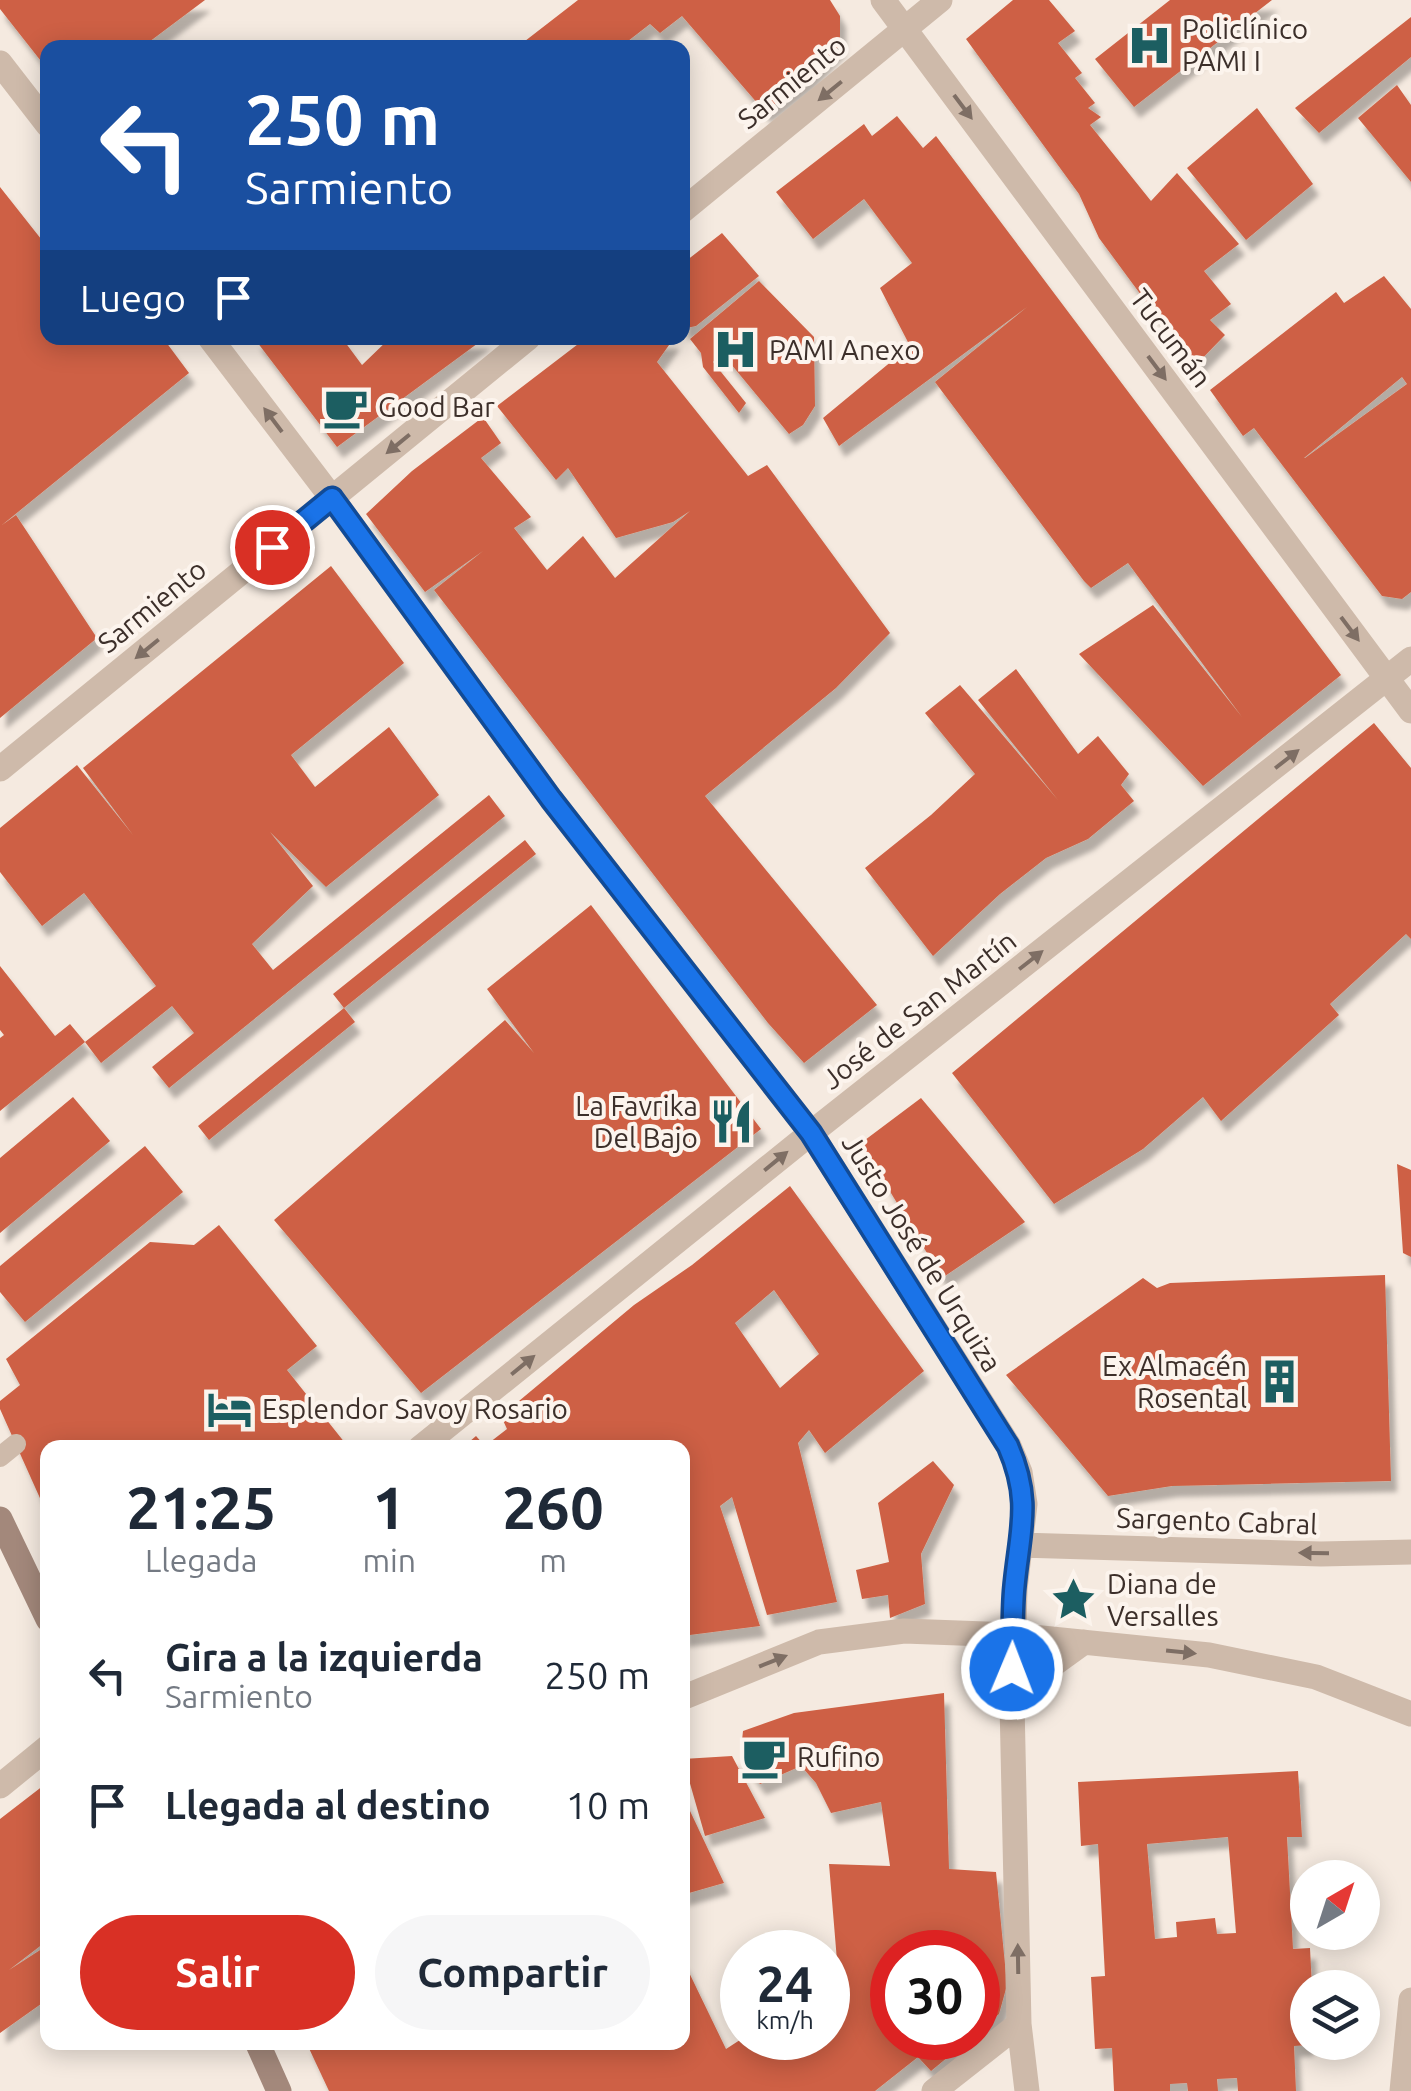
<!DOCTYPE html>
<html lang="es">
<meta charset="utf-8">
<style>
:root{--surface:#fff;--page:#f6f6f7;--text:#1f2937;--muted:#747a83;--accent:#d93025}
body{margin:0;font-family:Ubuntu,sans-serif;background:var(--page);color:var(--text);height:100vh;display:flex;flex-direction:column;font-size:38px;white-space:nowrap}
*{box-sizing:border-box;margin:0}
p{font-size:32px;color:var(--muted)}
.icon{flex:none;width:55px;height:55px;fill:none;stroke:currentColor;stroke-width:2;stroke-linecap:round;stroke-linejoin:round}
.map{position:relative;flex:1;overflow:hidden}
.details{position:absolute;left:40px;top:1440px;width:650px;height:610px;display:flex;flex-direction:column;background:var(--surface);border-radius:20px;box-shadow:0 5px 25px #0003}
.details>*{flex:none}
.hud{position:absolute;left:40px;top:40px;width:650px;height:305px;border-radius:20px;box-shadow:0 5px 25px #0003;background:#1a4fa0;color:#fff;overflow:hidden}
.needle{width:65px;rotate:39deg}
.controls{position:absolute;left:1290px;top:1860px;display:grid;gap:20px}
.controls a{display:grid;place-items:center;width:90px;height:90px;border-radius:50%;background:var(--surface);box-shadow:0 5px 25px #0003;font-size:50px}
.speed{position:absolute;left:720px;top:1930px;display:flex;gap:20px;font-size:50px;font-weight:700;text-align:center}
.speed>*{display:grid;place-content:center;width:130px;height:130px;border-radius:50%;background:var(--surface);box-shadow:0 5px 25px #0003;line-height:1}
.speed small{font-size:25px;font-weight:400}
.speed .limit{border:15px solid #d22;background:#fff;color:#111}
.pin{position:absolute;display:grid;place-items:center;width:85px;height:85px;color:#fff;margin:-42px;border:5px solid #fff;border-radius:50%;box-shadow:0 2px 10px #0007}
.me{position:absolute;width:110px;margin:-55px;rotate:1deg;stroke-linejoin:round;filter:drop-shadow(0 0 8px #0008)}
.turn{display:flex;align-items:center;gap:35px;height:210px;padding:0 40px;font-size:45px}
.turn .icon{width:130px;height:130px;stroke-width:2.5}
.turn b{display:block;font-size:70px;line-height:85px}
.then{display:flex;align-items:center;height:95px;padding:0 40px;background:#0003;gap:20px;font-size:38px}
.eta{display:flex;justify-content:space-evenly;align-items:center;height:170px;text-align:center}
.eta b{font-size:60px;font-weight:700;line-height:70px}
.primary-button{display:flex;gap:20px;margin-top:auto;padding:20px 40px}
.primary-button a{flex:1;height:115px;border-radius:60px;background:var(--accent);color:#fff;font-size:40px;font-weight:700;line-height:115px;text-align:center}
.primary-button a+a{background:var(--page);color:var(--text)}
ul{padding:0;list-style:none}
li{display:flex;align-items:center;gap:30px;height:130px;padding:0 40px}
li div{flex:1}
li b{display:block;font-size:38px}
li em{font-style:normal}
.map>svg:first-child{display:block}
</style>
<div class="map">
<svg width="1411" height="2091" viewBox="0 0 1411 2091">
<defs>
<filter id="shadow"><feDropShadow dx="6" dy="11" stdDeviation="2.5" flood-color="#0004"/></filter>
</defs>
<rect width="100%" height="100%" fill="#f5eae0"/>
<path fill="#ce6144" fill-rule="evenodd" filter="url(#shadow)" d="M0,0H205L141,48H48V70L0,9Z
M578,0H830L840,16V45L808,78L765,112L682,16L660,33L650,24L619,48H516Z
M1013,0H1049L1075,31L1058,43L1082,73L1075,78L1095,103L1088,108L1101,117L1090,125L1151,201L1177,173L1239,244L1204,271L1231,304L1210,320L1225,335L1194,367L1099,238L1079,194L966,39Z
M1170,0H1272L1134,107L1095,59Z
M1411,17V57L1319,133L1295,108Z
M1397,85L1411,105V182L1358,118Z
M1257,108L1313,184L1246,240L1187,168Z
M897,116L923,148L936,136L1341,675L1203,786L1079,654L1153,605L1242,717L1128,563L1091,588L1084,581L935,382L1027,307L839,446L823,418L910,346L880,288L912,263L864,199L813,239L776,192L864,124L872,136Z
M0,187L45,244L48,242V338H163L189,373L2,525L16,515L97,638L0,718Z
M722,233L759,276L696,326L682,329V264Z
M1384,276L1411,309V592L1402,599L1382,596L1254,428L1243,436L1210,390L1336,292L1344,303ZM1402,377L1407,384L1305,458H1304Z
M759,281L814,337L815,406L803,425L789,434L721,352L713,362L746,403L739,413L703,367L701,353L690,339Z
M254,338H342L362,365L390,338H485L337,447Z
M586,338H674L657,362L748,476L767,465L890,633L836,688L705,796L877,1005L804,1063L768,1023L434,590L483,551L425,592L366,514L412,471L483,417L501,443L481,458L531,517L514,528L547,570L583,536L615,578L690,511L673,522L616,538L568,468L556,480L497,406Z
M331,566L404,663L291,755L315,787L389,727L439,795L326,887L270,832L313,886L252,944L273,970L489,795L505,816L169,1088L152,1067L194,1033L172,1006L101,1063L85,1042L156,986L84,893L42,926L0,872V828L77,765L133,835L83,768Z
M1016,669L1078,754L1098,736L1129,774L1121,785L1134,801L1088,839L1046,858L1000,894L933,956L865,868L931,815L975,774L925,713L960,685L1058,800L978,700Z
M1374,723L1411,768V939L1406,934L1330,1004L1339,1015L1221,1121L1203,1097L1143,1149L1054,1204L952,1073Z
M525,840L536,854L344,1008L355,1022L209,1140L198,1126L344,1008L333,994Z
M591,905L761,1129L421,1393L274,1220L505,1020L534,1053L487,989Z
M0,966L55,1036L70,1024L85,1042L0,1111V1038L4,1035L0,1030Z
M73,1097L110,1141L0,1233V1158Z
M921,1098L1025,1222L942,1278L861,1143Z
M145,1146L183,1192L25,1322L0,1292V1266Z
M1397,1164L1411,1170V1257L1403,1253Z
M790,1186L924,1371L825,1453L809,1430L798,1443L837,1602L767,1615L732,1497L720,1506L760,1626L682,1636V1448H462L476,1436L485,1446L507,1429L501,1416L634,1305L692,1265ZM774,1290L819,1354L780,1388L735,1323Z
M219,1225L317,1346L287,1370L349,1448H48V1516L0,1409V1401L20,1385L6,1359L150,1242L194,1245Z
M1385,1275L1391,1481L1172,1486L1108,1496L1006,1375L1143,1278L1157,1288L1170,1283Z
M933,1461L954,1485L921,1554L925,1604L890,1618L888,1595L862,1599L856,1570L889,1562L878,1503Z
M944,1693L949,1869L996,1872L1007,1985L999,2014L978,2032V1952H892V2038H971L931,2071L918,2057L875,2091H329L306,2042H529L530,2045L537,2042H682V1958L726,2049L743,2038H828V1990L839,1985L829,1864L890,1866L881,1802L831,1813L816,1783L801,1766L760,1784L740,1759L743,1731L794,1713Z
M732,1756L765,1818L705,1836L683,1759Z
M1298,1771L1302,1837H1287L1293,1949L1310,1948L1312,1988H1308V2045L1294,2046L1296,2091H1238L1237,2078L1217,2079L1218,2091H1188L1187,2083L1170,2084V2091H1114L1112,2048L1095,2049L1091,1977L1105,1976L1098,1844L1081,1846L1078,1782ZM1228,1837L1236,1933L1217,1934L1215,1918L1176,1922L1177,1937L1155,1939L1147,1844Z
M48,1782V1940L9,1970L48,1945V1999L0,2033V1819Z
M682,1794L724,1883L682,1895Z"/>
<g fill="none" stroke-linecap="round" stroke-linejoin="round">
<path stroke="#cebaaa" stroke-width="20" d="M0,1457L16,1444"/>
<path stroke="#cebaaa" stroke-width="25" d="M883,0L1411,711
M0,63L48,125
M682,211L940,0
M210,338L332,498L551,799L811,1133L1009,1446L1020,1472L1025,1504L1015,1589L1012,1703L1019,2024L1027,2091
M0,769L528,338
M420,1448L811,1133L1411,659
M1020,1545L1321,1554L1411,1552
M682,1698L819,1642L904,1631L1013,1635L1209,1655L1316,1677L1411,1714
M1012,1703L1048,1668L1084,1642
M0,1786L48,1747
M934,2091L1019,2024
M1402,2091L1411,2000"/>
<path stroke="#a3887b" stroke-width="25" d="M0,1519L48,1619
M257,2042L279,2091"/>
</g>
<defs><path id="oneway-solid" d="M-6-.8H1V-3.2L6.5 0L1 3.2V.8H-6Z" transform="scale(2.5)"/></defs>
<g fill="#7e6e64">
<use href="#oneway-solid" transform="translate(830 91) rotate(141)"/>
<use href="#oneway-solid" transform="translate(963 107) rotate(53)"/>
<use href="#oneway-solid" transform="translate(1157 368) rotate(53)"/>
<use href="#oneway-solid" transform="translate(273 420) rotate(-127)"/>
<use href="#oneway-solid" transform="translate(398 444) rotate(141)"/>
<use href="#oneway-solid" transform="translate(1350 629) rotate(53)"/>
<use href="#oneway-solid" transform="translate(147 649) rotate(141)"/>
<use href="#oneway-solid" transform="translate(1287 759) rotate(-38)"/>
<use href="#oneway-solid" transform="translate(1031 960) rotate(-38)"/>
<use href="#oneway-solid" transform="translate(776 1161) rotate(-39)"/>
<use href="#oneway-solid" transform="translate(523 1365) rotate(-39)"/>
<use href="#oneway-solid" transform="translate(1314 1553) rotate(-179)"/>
<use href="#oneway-solid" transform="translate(1181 1652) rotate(6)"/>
<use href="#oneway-solid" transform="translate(773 1661) rotate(-22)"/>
<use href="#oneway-solid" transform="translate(1018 1959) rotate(-91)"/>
</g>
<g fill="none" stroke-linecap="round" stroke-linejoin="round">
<defs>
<path id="route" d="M272,547L332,498L551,799L811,1133L1008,1446C1033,1503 1019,1532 1014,1591C1012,1617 1013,1643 1012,1669"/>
</defs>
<use href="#route" stroke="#114b97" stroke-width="25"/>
<use href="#route" stroke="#1a73e8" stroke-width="18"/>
</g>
<defs>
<symbol id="hospital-bare" viewBox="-9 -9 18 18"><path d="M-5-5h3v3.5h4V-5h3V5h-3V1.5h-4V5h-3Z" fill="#1c5e61" stroke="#fcf4ed" stroke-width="2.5" paint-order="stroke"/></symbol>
<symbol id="cafe-bare" viewBox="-9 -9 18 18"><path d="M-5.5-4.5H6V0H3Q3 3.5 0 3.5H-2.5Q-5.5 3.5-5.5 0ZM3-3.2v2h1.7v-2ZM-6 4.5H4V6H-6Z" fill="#1c5e61" stroke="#fcf4ed" stroke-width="2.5" paint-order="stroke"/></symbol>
<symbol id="restaurant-bare" viewBox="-9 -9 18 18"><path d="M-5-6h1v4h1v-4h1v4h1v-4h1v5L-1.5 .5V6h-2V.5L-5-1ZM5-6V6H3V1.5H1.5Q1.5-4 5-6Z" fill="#1c5e61" stroke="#fcf4ed" stroke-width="2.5" paint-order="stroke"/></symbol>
<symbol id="building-bare" viewBox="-9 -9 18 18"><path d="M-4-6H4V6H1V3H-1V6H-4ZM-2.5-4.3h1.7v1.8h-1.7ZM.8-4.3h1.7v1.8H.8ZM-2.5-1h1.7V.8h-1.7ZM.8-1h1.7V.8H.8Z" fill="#1c5e61" stroke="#fcf4ed" stroke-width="2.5" paint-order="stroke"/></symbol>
<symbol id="hotel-bare" viewBox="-9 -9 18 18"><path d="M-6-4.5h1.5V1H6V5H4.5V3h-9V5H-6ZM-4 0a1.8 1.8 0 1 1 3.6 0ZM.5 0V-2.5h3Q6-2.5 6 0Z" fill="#1c5e61" stroke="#fcf4ed" stroke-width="2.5" paint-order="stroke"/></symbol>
<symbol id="sight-bare" viewBox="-9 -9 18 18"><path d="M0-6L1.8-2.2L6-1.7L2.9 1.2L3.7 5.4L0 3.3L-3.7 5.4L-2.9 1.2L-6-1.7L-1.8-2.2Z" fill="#1c5e61" stroke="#fcf4ed" stroke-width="2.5" paint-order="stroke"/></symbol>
</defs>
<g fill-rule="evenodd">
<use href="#hospital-bare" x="1118" y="14" width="63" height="63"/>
<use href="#hospital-bare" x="704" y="318" width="63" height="63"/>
<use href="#cafe-bare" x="314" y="376" width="63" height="63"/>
<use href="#restaurant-bare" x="700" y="1090" width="63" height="63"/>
<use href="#building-bare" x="1248" y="1350" width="63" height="63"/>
<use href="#hotel-bare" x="198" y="1378" width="63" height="63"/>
<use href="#sight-bare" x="1042" y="1568" width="63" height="63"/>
<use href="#cafe-bare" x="732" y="1726" width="63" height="63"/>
</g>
<g text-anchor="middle" stroke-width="8" stroke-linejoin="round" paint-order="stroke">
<g font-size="28" fill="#3c2f2a" stroke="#fcf4ed" text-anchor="start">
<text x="1182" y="39">Policlínico<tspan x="1182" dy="32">PAMI I</tspan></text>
<text x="769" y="360">PAMI Anexo</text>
<text x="378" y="417">Good Bar</text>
<text x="698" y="1116" text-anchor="end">La Favrika<tspan x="698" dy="32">Del Bajo</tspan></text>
<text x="1247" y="1376" text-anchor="end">Ex Almacén<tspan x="1247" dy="32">Rosental</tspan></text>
<text x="262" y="1419">Esplendor Savoy Rosario</text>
<text x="1107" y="1594">Diana de<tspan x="1107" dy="32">Versalles</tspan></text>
<text x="797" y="1767">Rufino</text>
</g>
<g font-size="28" fill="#3c2f2a" stroke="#fcf4ed">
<text transform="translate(792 82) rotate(-39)" y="10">Sarmiento</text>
<text transform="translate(1171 338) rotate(53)" y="10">Tucumán</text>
<text transform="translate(152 606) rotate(-39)" y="10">Sarmiento</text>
<text transform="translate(919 1010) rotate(-38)" y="10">José de San Martín</text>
<text transform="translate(922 1253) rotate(58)" y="10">Justo José de Urquiza</text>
<text transform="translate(1217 1521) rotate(2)" y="10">Sargento Cabral</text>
</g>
</g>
</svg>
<div class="controls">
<a><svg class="needle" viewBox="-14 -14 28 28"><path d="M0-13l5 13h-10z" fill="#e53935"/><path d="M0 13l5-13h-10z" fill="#747a83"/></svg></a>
<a><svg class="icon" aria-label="layers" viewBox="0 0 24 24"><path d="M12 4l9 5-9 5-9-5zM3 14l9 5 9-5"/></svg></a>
</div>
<div class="speed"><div>24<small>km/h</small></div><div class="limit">30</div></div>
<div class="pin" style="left:272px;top:547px;background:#d93025"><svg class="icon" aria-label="arrive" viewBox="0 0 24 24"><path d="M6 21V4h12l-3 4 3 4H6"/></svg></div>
<svg class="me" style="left:1012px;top:1669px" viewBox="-20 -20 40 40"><circle r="17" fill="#1a73e8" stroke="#fff" stroke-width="3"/><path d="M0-11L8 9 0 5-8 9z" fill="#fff"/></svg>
<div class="hud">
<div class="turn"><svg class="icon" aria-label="left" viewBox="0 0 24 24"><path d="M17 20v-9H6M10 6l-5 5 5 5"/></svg><div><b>250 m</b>Sarmiento</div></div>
<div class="then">Luego<svg class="icon" aria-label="arrive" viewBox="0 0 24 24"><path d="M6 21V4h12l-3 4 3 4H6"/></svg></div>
</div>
<section class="details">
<div class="eta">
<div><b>21:25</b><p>Llegada</p></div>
<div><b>1</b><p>min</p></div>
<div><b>260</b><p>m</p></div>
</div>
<ul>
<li><svg class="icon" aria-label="left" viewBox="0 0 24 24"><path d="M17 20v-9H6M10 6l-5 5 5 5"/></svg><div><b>Gira a la izquierda</b><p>Sarmiento</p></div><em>250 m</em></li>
<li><svg class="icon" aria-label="arrive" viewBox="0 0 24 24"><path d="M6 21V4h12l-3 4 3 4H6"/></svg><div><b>Llegada al destino</b></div><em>10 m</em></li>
</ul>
<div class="primary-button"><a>Salir</a><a>Compartir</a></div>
</section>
</div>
